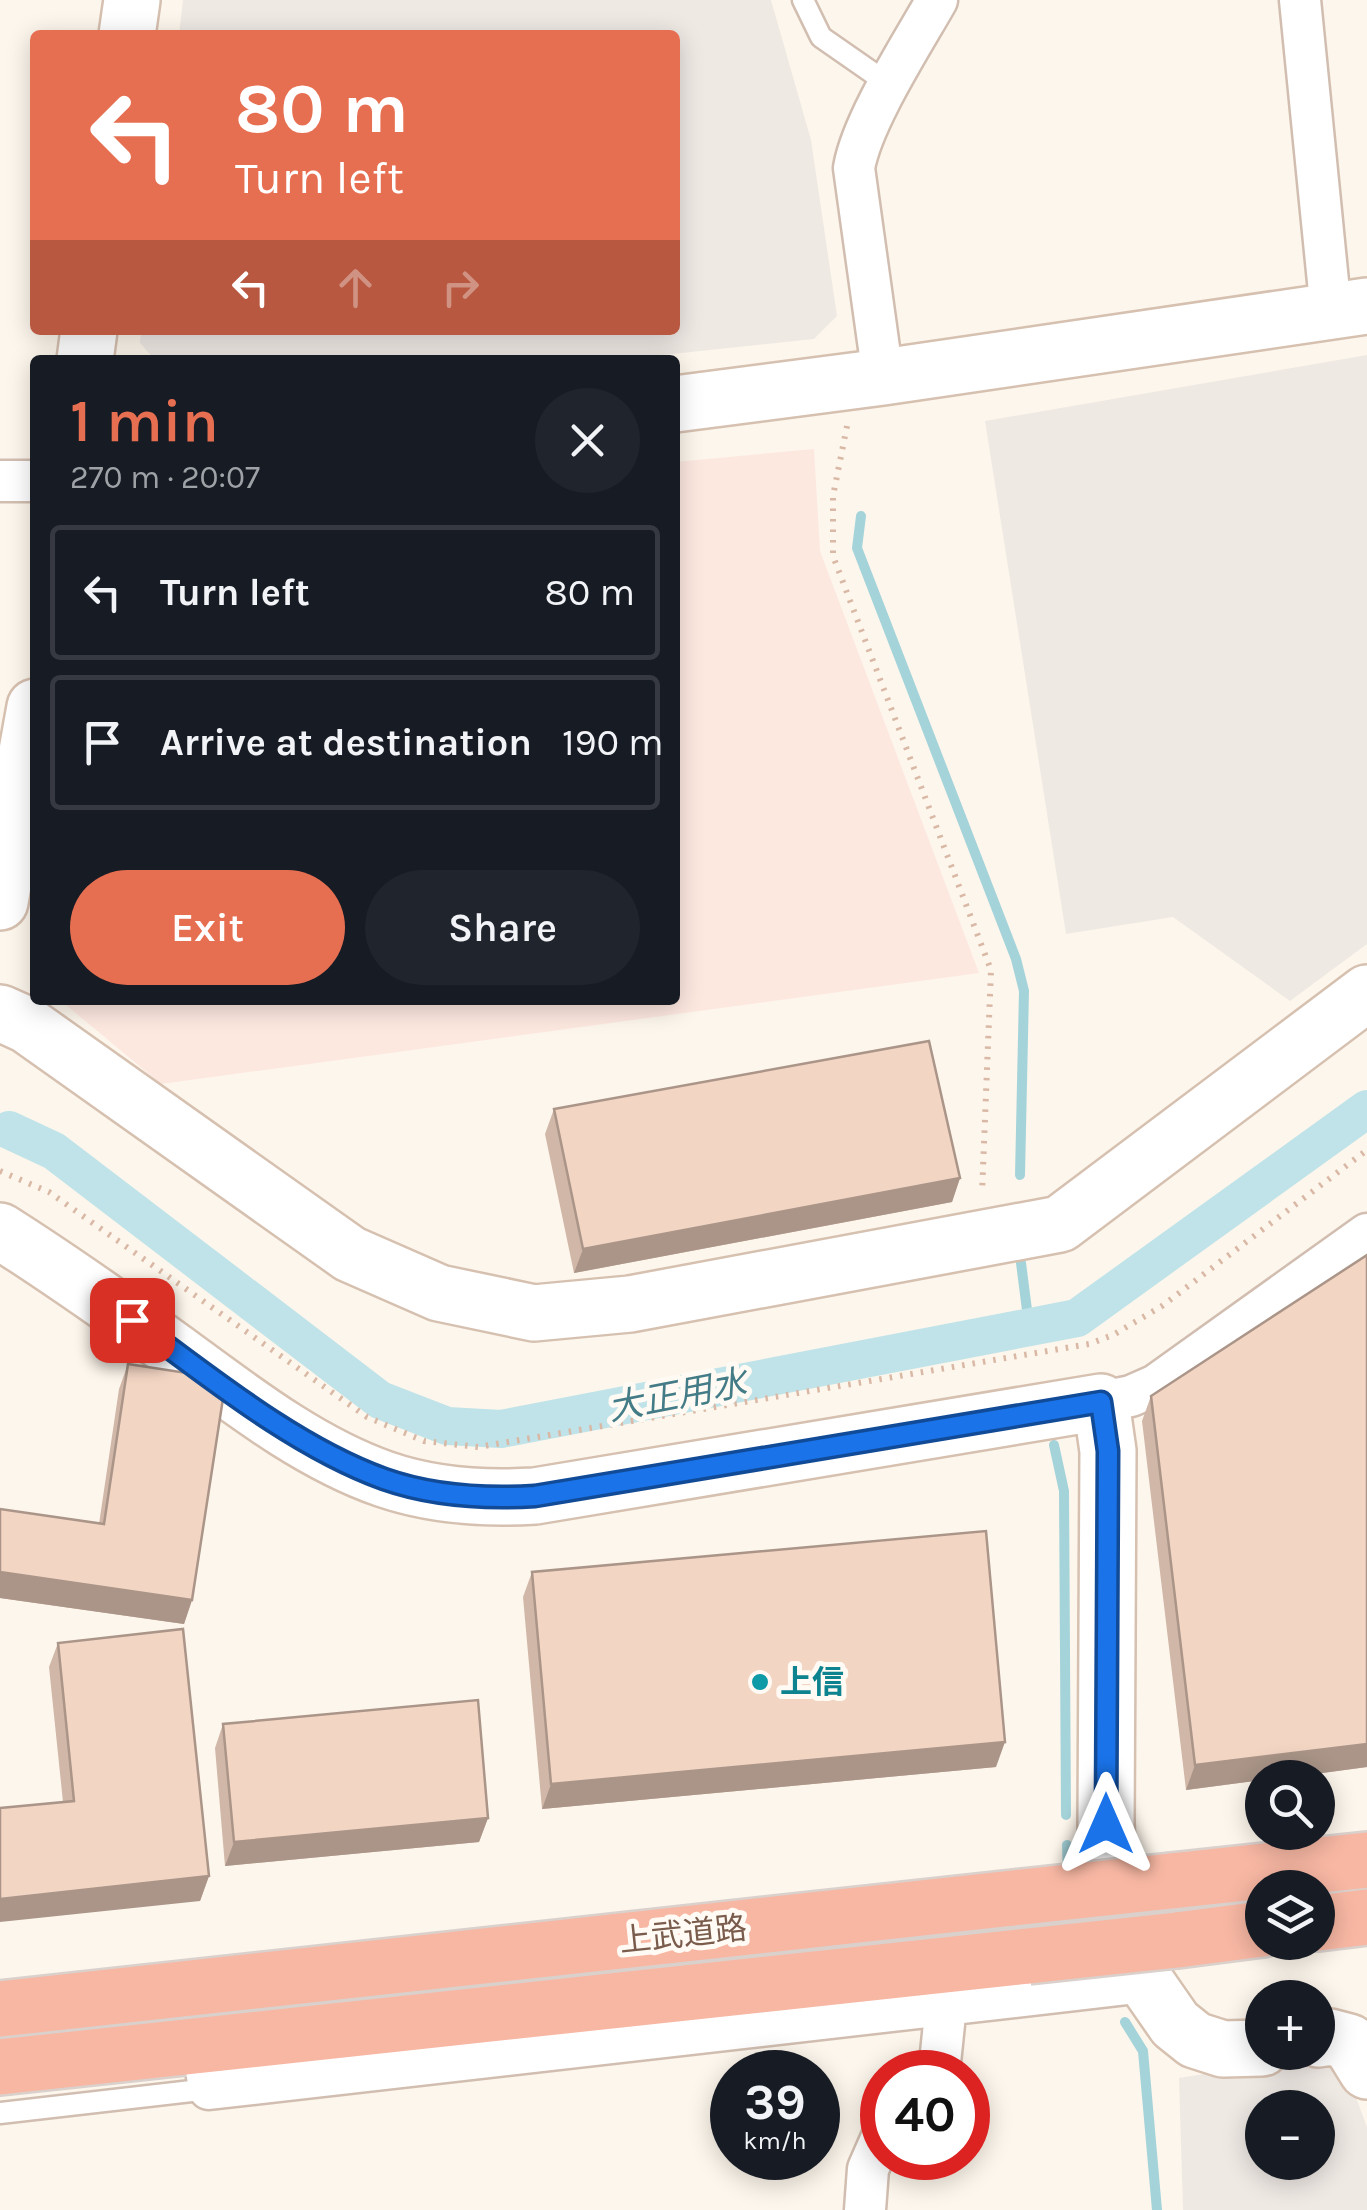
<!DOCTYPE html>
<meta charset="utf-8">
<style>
:root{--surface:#171b24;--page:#20242c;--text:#f1f3f6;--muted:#9ea1a6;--line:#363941;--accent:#e76f51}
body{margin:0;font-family:Karla,"Noto Sans JP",sans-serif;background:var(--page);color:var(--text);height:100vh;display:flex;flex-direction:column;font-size:38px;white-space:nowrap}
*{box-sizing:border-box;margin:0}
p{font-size:32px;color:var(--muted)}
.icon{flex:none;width:55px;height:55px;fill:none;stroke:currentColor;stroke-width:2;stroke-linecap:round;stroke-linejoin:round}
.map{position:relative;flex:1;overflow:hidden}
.details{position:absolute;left:30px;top:355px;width:650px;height:650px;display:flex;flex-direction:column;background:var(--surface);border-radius:10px;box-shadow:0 5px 25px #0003}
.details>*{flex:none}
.banner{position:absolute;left:30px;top:30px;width:650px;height:305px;border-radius:10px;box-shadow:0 5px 25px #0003;background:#e76f51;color:#fff;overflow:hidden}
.fabs{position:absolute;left:1245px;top:1760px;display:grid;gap:20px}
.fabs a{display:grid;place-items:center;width:90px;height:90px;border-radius:50%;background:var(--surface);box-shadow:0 5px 25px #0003;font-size:50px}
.speed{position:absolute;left:710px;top:2050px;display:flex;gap:20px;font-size:50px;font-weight:700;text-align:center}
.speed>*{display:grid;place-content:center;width:130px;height:130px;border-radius:50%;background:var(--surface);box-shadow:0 5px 25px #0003;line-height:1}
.speed small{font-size:25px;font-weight:400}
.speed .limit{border:15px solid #d22;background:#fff;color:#111}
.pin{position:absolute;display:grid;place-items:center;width:85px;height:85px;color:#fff;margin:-42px;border-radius:20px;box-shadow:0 5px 15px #0006}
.me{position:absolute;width:110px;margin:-55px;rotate:0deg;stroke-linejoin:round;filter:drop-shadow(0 0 8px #0008)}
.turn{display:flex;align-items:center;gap:35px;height:210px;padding:0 40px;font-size:45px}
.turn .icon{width:130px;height:130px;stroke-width:2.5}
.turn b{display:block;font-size:70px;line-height:85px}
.lanes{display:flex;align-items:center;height:95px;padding:0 40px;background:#0003;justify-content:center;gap:50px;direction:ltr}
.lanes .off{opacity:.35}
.round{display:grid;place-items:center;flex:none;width:105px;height:105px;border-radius:52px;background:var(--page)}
.summary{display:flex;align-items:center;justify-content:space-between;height:170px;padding:0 40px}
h1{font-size:60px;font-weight:600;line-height:75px;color:var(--accent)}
.cta{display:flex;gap:20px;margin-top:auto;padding:20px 40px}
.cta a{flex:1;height:115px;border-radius:60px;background:var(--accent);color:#fff;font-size:40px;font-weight:600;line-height:115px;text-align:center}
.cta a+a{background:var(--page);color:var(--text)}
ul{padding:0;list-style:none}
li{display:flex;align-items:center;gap:30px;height:135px;margin:0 20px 15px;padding:0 20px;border:5px solid var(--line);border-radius:10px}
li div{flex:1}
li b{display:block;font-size:38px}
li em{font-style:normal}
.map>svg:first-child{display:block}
</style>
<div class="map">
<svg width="1367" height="2210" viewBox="0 0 1367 2210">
<rect width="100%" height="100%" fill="#fdf6ec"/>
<path fill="#fde8e0" d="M814,449L820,551L979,973L161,1084L60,1000H675V462Z"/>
<path fill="#efe9e4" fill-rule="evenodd" d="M183,0H771L811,140L837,316L814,339L625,359L155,360L140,343L141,330H675V35H179Z
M1367,355V944L1290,1001L1173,917L1066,934L985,421Z
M1323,2055L1349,2079L1367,2127V2210H1183L1179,2078ZM1262,2108H1318V2162H1262Z"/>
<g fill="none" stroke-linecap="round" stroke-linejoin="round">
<path stroke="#a5d3da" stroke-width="10" d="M861,516L857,548L1016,959L1024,991L1020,1175
M1021,1263L1027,1310
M1054,1445L1064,1491L1066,1815
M1067,1845L1068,1877
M1125,2022L1143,2051L1157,2210"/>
<path stroke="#bfe3e8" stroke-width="38" d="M9,1130L54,1151L380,1400L447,1426L501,1429L1077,1318L1367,1109"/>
<defs>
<path id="lane" d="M803,0L821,37L890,85
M0,2113L209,2089"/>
<path id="street" d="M1300,0L1331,312
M883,377L854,168C862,121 912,44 937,0
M0,481H35
M1101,1402L1131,1396L1156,1385L1367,1234
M202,2044L209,2089L1145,1982
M939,2072L946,2005
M865,2210L868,2169L882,2137"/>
<path id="secondary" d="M127,35L132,0
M85,360L89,330
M675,404L883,377L1367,306
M0,902L35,707
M0,1013L27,1025L350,1254L439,1293L534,1313L630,1304L1060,1224L1367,993
M0,1231C60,1269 118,1310 176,1352C240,1399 309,1453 384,1479C433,1496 485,1499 535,1496L1101,1402L1108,1451L1106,1824L1110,1905L1134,1965L1175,2024L1195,2040L1223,2049L1262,2048
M1318,2039L1330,2037L1349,2042L1367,2071"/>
<path id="highway" d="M1171,1881L1367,1860
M1318,1923L1367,1917
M1177,1940L1262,1929
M0,2009L1013,1898
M0,2067L1028,1956"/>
</defs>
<use href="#lane" stroke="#d1beb0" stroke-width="25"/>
<use href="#street" stroke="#d1beb0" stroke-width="45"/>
<use href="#secondary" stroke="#d6c0b0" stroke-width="60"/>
<use href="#highway" stroke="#dad1cd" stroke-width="60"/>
<path stroke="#d9b8a5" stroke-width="6" stroke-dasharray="2.5 8" stroke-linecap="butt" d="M847,426L833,496V556L991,970L982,1193
M0,1171L49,1192L367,1417L424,1441L478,1447L1089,1344L1113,1335L1162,1306L1367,1150"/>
<use href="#lane" stroke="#fff" stroke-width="20"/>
<use href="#street" stroke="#fff" stroke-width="40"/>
<use href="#secondary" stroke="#fff" stroke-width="55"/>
<use href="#highway" stroke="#f7b7a3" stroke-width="55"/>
<defs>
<path id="highway-bridge" d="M1013,1898L1171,1881
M1028,1956L1177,1940"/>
</defs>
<use href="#highway-bridge" stroke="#dad1cd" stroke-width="60" stroke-linecap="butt"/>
<use href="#highway-bridge" stroke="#f7b7a3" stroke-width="55"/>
</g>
<path fill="#d1b7a8" d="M554,1109L960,1178L952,1202L574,1273L545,1134Z
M1367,1255V1767L1285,1778H1262V1780L1186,1790L1142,1421L1151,1396Z
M128,1364L192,1600L184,1624L0,1598V1509L99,1524L119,1389Z
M532,1572L996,1767L542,1809L523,1597Z
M58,1643L209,1876L200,1901L63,1802L49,1667Z
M223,1724L488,1818L479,1842L225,1866L215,1748Z"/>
<path fill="#aa9588" d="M960,1178L952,1202L574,1273L583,1249Z
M0,1572L192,1600L184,1624L0,1598Z
M1005,1742L996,1767L542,1809L551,1784Z
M1367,1744V1767L1285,1778H1262V1780L1186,1790L1195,1765Z
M488,1818L479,1842L225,1866L234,1842Z
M209,1876L200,1901L0,1922V1899Z"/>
<path fill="#f3d5c3" stroke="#aa9588" stroke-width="2.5" d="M929,1041L960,1178L583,1249L554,1109Z
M1367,1255V1744L1195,1765L1151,1396Z
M128,1364L226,1379L192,1600L0,1572V1509L104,1524Z
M986,1531L1005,1742L551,1784L532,1572Z
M183,1629L209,1876L0,1899V1808L74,1801L58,1643Z
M478,1700L488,1818L234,1842L223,1724Z"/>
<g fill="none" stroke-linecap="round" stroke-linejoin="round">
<defs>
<path id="route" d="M132,1320C207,1375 295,1447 384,1479C432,1496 484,1499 535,1496L1101,1402L1108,1451L1106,1824"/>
</defs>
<use href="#route" stroke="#114b97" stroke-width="25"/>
<use href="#route" stroke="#1a73e8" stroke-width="18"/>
</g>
<circle fill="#0f9aa8" stroke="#fffaf3" stroke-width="4" cx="760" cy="1682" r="10"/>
<g text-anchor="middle" stroke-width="10" stroke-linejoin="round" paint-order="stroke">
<g font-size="32" font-weight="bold" fill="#0d838f" stroke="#fffaf3" text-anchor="start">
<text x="780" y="1693">上信</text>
</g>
<g font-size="32" fill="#7a5c4d" stroke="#fffaf3">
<text transform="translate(683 1934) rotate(-6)" y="11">上武道路</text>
</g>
<g font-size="35" font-style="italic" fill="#437c86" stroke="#fffaf3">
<text transform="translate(677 1395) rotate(-11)" y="12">大正用水</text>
</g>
</g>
</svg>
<div class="fabs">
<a><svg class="icon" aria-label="search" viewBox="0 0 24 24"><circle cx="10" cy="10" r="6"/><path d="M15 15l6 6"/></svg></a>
<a><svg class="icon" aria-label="layers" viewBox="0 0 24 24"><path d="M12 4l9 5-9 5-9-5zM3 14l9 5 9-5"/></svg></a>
<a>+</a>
<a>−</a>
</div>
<div class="speed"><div>39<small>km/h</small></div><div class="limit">40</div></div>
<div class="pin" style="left:132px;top:1320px;background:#d93025"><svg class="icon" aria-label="arrive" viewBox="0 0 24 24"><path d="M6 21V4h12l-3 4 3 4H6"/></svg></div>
<svg class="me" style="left:1106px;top:1824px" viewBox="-20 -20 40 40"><path d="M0-17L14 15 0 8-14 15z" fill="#1a73e8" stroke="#fff" stroke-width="4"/></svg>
<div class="banner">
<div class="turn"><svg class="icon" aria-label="left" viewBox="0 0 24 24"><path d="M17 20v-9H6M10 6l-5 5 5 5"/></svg><div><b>80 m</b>Turn left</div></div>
<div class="lanes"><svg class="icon" aria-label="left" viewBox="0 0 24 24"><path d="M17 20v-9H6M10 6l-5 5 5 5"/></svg><svg class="icon off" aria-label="ahead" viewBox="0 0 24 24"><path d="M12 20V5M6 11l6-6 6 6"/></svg><svg class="icon off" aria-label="right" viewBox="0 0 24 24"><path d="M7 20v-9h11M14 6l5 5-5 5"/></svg></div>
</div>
<section class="details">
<div class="summary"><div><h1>1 min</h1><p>270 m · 20:07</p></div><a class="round"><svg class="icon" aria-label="close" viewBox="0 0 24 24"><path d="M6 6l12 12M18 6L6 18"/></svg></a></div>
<ul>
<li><svg class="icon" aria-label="left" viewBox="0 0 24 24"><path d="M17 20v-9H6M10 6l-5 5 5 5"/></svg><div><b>Turn left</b></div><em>80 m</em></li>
<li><svg class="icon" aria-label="arrive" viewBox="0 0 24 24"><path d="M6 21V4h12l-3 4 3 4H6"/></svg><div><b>Arrive at destination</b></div><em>190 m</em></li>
</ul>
<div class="cta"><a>Exit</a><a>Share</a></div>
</section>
</div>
